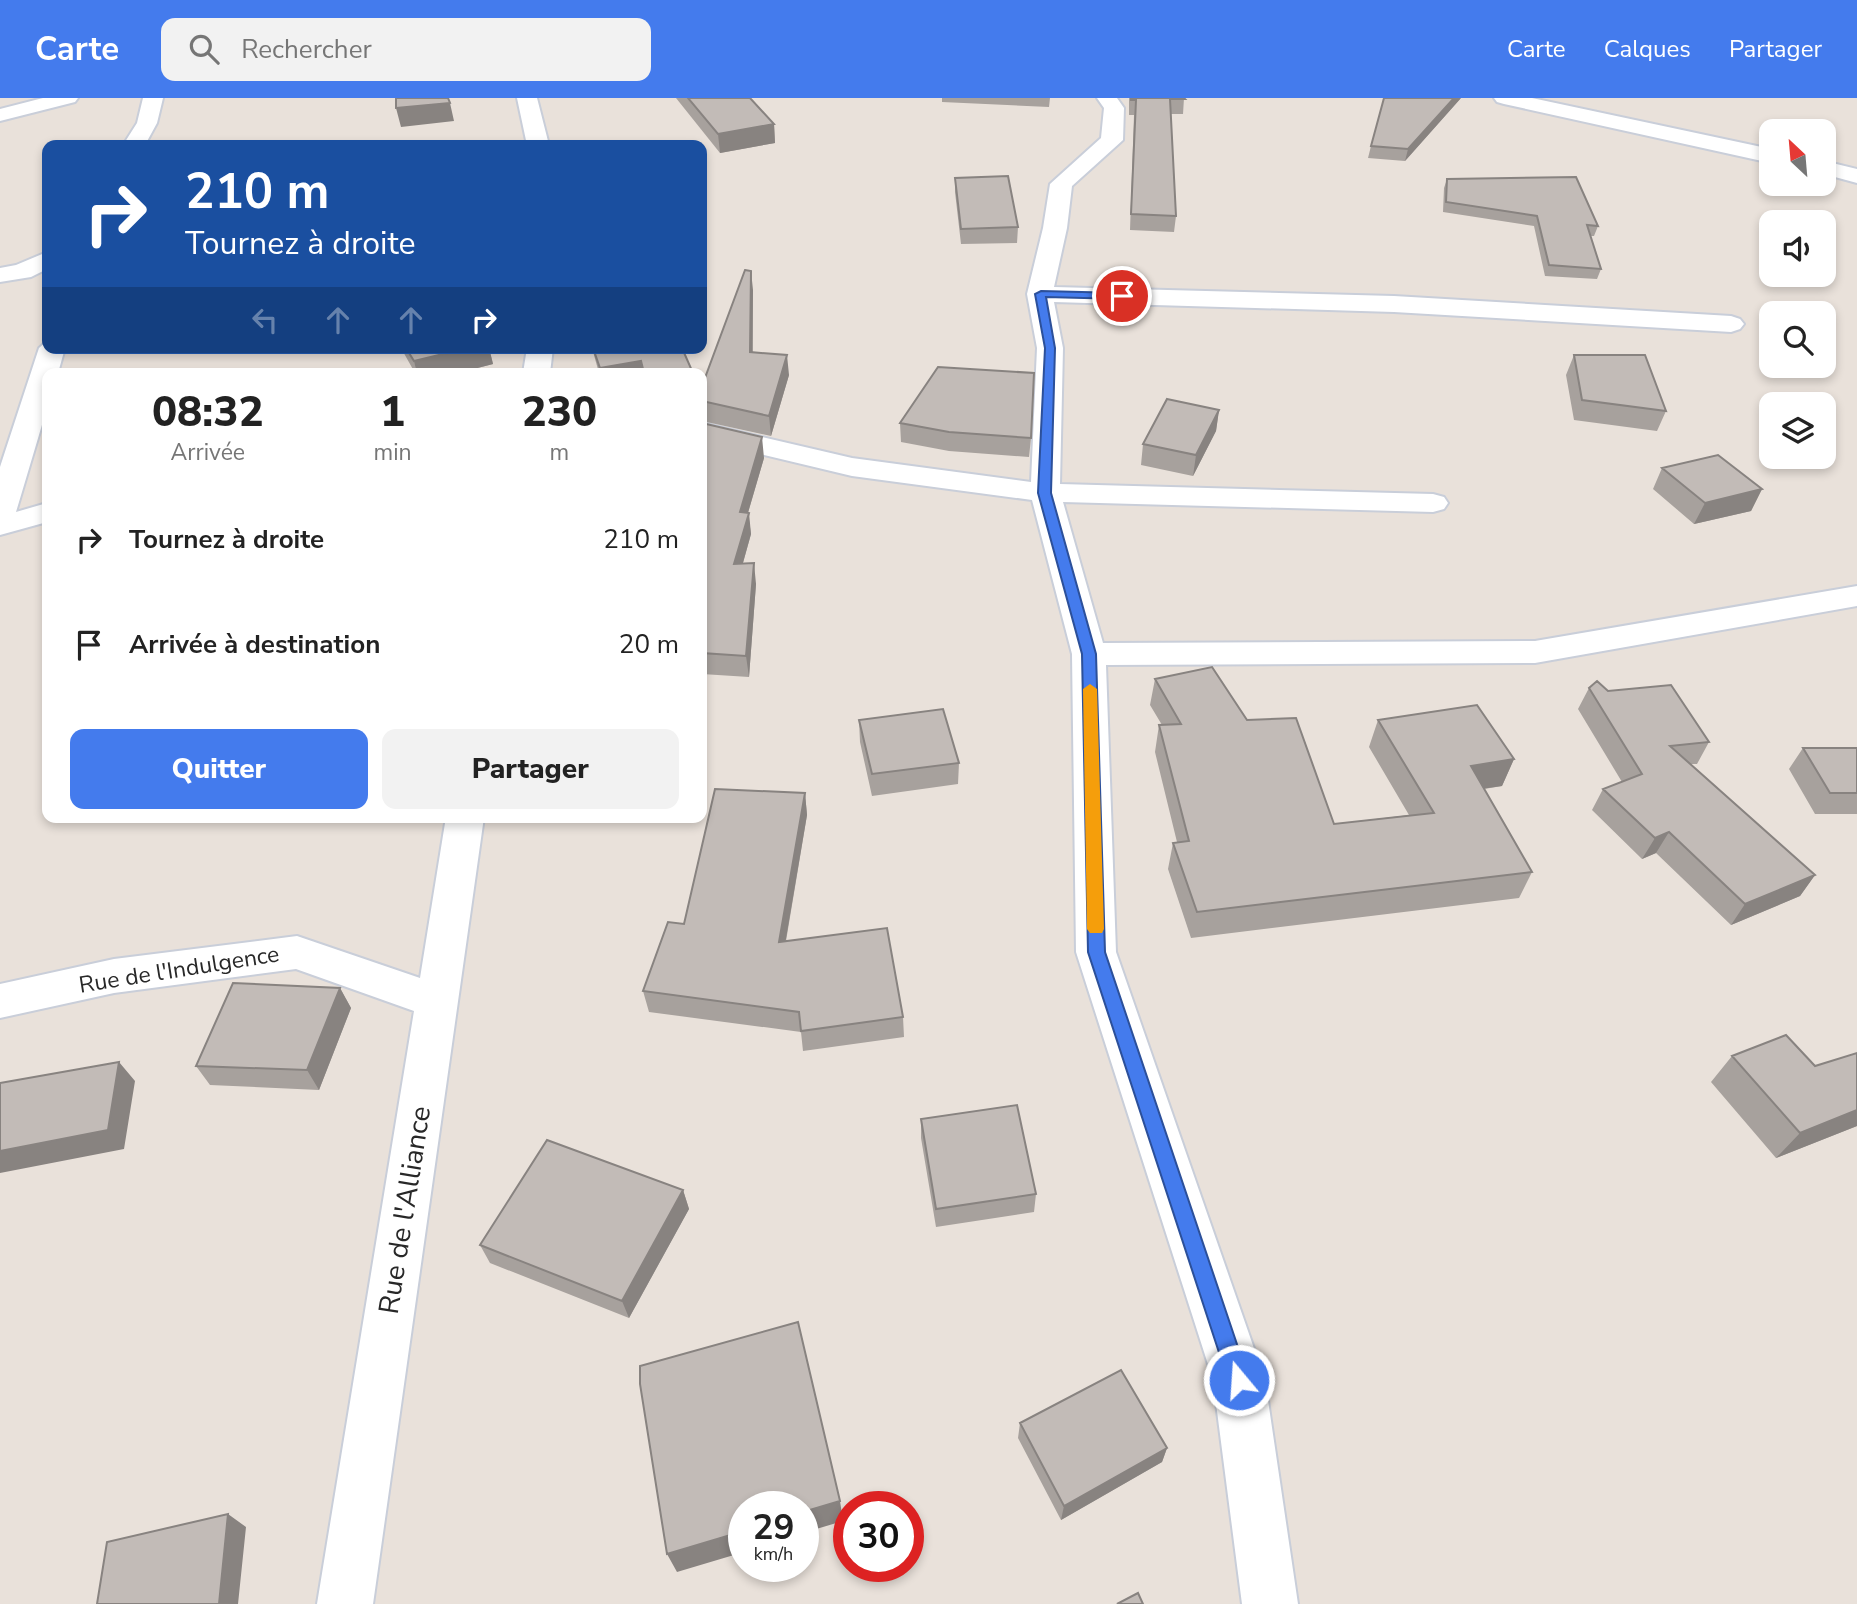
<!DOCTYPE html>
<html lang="fr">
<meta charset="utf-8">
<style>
:root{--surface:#fff;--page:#f2f2f2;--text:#222;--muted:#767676;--accent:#447bed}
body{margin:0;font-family:"Nunito Sans",sans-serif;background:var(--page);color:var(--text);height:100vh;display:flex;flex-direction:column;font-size:26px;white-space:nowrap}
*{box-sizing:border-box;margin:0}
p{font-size:23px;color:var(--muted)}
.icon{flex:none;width:38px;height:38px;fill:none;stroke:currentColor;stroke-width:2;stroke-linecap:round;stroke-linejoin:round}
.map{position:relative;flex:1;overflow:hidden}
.sheet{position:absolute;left:42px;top:270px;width:665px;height:455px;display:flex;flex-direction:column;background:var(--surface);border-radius:14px;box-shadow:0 4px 10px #0003}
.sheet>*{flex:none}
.hud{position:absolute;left:42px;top:42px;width:665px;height:214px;border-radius:14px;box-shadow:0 4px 10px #0003;background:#1a4fa0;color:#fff;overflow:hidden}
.needle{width:46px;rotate:334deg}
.buttons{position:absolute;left:1759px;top:21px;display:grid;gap:14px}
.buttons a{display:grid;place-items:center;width:77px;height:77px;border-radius:14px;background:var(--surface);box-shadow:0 4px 10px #0003;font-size:35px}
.speed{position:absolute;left:728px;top:1393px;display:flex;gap:14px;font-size:35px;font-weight:700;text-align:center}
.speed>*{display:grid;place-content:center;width:91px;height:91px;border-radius:50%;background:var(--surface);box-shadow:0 4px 10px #0003;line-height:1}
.speed small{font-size:18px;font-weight:400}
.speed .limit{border:10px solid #d22;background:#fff;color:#111}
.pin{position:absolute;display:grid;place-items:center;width:60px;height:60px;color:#fff;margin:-30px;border:4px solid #fff;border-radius:50%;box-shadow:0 2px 7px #0007}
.me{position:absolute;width:77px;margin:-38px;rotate:342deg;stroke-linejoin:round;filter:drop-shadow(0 0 5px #0008)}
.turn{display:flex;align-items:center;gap:24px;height:147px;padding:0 28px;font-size:32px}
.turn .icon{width:91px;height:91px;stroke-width:2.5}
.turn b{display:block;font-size:49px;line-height:60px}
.lanes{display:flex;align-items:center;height:66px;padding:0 28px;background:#0003;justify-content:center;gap:35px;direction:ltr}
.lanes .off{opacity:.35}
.eta{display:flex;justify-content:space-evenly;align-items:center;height:119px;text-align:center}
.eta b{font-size:42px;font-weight:800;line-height:49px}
.cta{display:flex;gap:14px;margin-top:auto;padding:14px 28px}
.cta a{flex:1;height:80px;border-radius:14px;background:var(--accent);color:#fff;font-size:28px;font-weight:800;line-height:80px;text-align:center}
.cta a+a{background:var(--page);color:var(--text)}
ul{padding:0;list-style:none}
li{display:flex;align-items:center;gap:21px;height:105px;padding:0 28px}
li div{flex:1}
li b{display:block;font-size:26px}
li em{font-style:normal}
header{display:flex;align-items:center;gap:42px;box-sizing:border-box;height:98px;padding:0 35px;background:var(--accent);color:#fff}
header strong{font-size:33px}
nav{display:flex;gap:38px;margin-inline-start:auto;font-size:24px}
.search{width:490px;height:63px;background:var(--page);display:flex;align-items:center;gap:18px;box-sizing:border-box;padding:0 24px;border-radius:14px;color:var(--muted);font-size:26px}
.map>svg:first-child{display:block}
</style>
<header>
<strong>Carte</strong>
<div class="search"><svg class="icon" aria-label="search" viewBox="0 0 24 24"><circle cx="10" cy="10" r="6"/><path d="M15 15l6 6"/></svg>Rechercher</div>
<nav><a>Carte</a><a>Calques</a><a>Partager</a></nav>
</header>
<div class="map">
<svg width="1857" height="1506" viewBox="0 0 1857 1506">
<rect width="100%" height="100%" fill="#e9e1da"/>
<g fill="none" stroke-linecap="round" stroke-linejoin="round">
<defs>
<path id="minor" d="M43,0H78L75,4L0,23V11Z
M143,0H163L157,25L145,47H123L137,25Z
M517,0H537L549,47H527Z
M1097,0H1117L1124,10L1123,42L1072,88L1067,130L1054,189L1394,198L1731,218L1740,221L1744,226L1740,231L1731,234L1394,214L1054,204L1063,250L1060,386L1433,396L1444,399L1448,405L1444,411L1433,414L1063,404L1103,545L1535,543L1857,488V508L1535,565L1106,567L1116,854L1265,1282L1298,1506H1242L1213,1282L1076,854L1072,556L1032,402L852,378L702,342V325L852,360L1031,384L1037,250L1027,196L1043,130L1050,86L1101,40L1104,10Z
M1494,0H1532L1771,51V65L1504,6L1497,4Z
M1824,63L1857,71V85L1824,76Z
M47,154V171L31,179L0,184V170L16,167Z
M47,243V250H65L58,275H47V310L16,414L47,405V424L0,437V369L39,250Z
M527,250H553L550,275H523Z
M446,719H484L373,1506H317L414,913L296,871L114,895L0,920V886L114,861L297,838L420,880Z"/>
</defs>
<use href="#minor" stroke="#c9ced9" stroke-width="4"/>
<use href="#minor" fill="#fff" fill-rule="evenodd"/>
</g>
<path fill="#a7a19d" d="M676,0H750L774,26L775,45L720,55Z
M942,0H1050L1049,9L942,4Z
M1129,0H1184L1183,16H1171L1176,118L1174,134L1130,132L1134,17H1129Z
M1461,0L1405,63L1368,60L1371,48Z
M955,80L1018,129L1017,145L961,146L955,94Z
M1447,81L1598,128L1594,138H1590L1601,171L1597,181L1545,178L1534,128L1443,114L1444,90Z
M753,192V254L789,277L771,338L702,323V288Z
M401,250H489L493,266L458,275H415Z
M592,250H682L693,275H599Z
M1574,257L1666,313L1657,333L1574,322L1566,277Z
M1219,312L1216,333L1193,378L1141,367L1143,346Z
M702,325L764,360L748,415L751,436L743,465L756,486L749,579L702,576Z
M900,325L1031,340L1029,359L949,353L901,344Z
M1662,370L1762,391L1751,413L1694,426L1653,391Z
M1155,581L1247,622L1334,726L1409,717L1369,649L1378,622L1514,661L1502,688L1484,691L1532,774L1519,800L1191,840L1168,771L1173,745L1177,744L1155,654L1159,627H1162L1150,607Z
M1589,590L1608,593L1709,644L1697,666H1691L1815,777L1800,798L1731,827L1656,755L1642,761L1592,712L1603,691L1622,684L1578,611Z
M859,622L959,665L958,686L872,698L860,644Z
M1803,650H1857V716H1815L1789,671Z
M805,695L807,717L786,843L903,919L904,939L803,953L801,934L649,914L643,893L684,826Z
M340,890L351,910L319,992L210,987L196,968Z
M1857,955V1028L1776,1060L1711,984L1732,958L1815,968Z
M921,1021L1036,1096L1034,1114L936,1129L921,1040Z
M683,1092L689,1111L629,1220L490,1165L480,1147Z
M1020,1325L1167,1350L1162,1364L1061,1422L1018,1340Z"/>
<path fill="#888380" d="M1454,0H1461L1405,63L1408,51Z
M450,5L454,23L401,29L396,10Z
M774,26L775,45L720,55L718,36Z
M751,173L753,192L752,274L750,254Z
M468,250H489L493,266L458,275H417L414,263Z
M787,257L789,277L771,338L769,318Z
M641,263L643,275H601L600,270Z
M1219,312L1216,333L1193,378L1196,357Z
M762,339L764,360L742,435L740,414Z
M1762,391L1751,413L1694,426L1705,405Z
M749,415L751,436L737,486L734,466Z
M754,465L756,486L749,579L746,558Z
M1514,661L1502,688L1460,694L1471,668Z
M805,695L807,717L782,864L779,844Z
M1669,734L1656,755L1642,761L1655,740Z
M1815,777L1800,798L1731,827L1745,806Z
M340,890L351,910L319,992L307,972Z
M119,964L135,983L124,1051L0,1075V1053Z
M1857,1012V1028L1776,1060L1800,1035Z
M683,1092L689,1111L629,1220L622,1203Z
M1167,1350L1162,1364L1061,1422L1064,1408Z
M840,1403L843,1423L803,1435V1414Z
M228,1416L246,1429L238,1506H218Z
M744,1433V1454L677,1474L667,1456Z"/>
<path fill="#c2bbb7" stroke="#888380" stroke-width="2" d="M396,0H448L450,5L396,10Z
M688,0H750L774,26L718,36Z
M1131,0H1184L1185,1H1170L1176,118L1131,116L1136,2H1131Z
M1384,0H1454L1408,51L1371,48Z
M1008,78L1018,129L961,131L955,80Z
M1576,79L1598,128L1587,127L1601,171L1549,167L1537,118L1446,104L1447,81Z
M745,172L751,173L750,254L787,257L769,318L702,303V288Z
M406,250H468L414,263Z
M593,250H682L693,275H644L641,263L600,270Z
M1574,257H1645L1666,313L1582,302Z
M938,269L1034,275L1031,340L949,334L900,325Z
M1167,301L1219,312L1196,357L1143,346Z
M702,325L762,339L740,414L749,415L734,466L754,465L746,558L702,555Z
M1718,357L1762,391L1705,405L1662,370Z
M1212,569L1247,622L1296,620L1334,726L1434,715L1378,622L1477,607L1514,661L1471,668L1532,774L1197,814L1173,745L1189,743L1159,627L1181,626L1155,581Z
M1597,583L1608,593L1671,587L1709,644L1670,648L1815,777L1745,806L1669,734L1655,740L1603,691L1642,676L1589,590Z
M943,611L959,665L872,676L859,622Z
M1803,650H1857V695H1830Z
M715,691L805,695L779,844L887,830L903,919L801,933L799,914L643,893L668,824L684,826Z
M233,885L340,890L307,972L196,968Z
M1786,937L1815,968L1857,955V1012L1800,1035L1732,958Z
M119,964L108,1032L0,1053V985Z
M1017,1007L1036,1096L936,1111L921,1021Z
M547,1042L683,1092L622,1203L480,1147Z
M798,1224L840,1403L803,1414V1409H744V1433L667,1456L640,1286V1268Z
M1121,1272L1167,1350L1064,1408L1020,1325Z
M228,1416L219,1506H97L107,1444Z
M1138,1495L1143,1506H1117Z"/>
<path fill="#447bed" stroke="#2c509a" stroke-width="2" d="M1041,193L1122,195L1127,198L1122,201L1046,199L1055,250L1051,395L1096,556L1105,854L1249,1282L1246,1290L1239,1293L1231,1290L1228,1282L1088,854L1082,556L1038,395L1045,250L1035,196Z"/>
<path fill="#f59e0b" d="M1090,586L1097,591L1104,831L1102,835H1090L1087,831L1083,591Z"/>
<g text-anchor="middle" stroke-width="5" stroke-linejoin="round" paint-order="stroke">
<g font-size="23" fill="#282828" stroke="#fff">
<text transform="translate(179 871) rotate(-9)" y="8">Rue de l'Indulgence</text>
</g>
<g font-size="28" fill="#282828" stroke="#fff">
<text transform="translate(404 1112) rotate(-81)" y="10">Rue de l'Alliance</text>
</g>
</g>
</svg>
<div class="buttons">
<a><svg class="needle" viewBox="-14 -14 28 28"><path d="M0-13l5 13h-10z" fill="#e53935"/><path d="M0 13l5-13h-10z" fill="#767676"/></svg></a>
<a><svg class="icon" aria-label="sound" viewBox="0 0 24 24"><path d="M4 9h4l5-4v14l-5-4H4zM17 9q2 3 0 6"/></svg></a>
<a><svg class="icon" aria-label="search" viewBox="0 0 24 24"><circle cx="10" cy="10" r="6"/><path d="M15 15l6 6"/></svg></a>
<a><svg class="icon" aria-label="layers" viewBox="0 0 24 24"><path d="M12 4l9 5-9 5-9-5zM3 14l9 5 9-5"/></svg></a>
</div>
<div class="speed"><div>29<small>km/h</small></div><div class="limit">30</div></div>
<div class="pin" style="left:1122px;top:198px;background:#d93025"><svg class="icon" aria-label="arrive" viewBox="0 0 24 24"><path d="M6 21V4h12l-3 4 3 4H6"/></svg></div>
<svg class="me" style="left:1239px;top:1282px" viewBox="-20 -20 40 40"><circle r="17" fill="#447bed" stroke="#fff" stroke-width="3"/><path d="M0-11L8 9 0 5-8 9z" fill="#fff"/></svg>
<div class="hud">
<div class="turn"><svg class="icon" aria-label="right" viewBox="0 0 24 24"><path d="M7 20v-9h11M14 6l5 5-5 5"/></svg><div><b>210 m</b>Tournez à droite</div></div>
<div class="lanes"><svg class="icon off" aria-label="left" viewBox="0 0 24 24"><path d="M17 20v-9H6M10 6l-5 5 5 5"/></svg><svg class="icon off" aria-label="ahead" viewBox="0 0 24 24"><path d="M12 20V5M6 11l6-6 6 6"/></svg><svg class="icon off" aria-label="ahead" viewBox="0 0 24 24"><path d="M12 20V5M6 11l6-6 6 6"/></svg><svg class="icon" aria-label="right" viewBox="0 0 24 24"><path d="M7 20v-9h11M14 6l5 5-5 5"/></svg></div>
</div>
<section class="sheet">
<div class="eta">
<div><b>08:32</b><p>Arrivée</p></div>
<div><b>1</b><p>min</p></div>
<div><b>230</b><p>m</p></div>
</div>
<ul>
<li><svg class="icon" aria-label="right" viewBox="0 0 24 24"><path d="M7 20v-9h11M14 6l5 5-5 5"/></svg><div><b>Tournez à droite</b></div><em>210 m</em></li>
<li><svg class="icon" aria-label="arrive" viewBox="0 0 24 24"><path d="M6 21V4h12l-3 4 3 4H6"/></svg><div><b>Arrivée à destination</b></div><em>20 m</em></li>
</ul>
<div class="cta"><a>Quitter</a><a>Partager</a></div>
</section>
</div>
